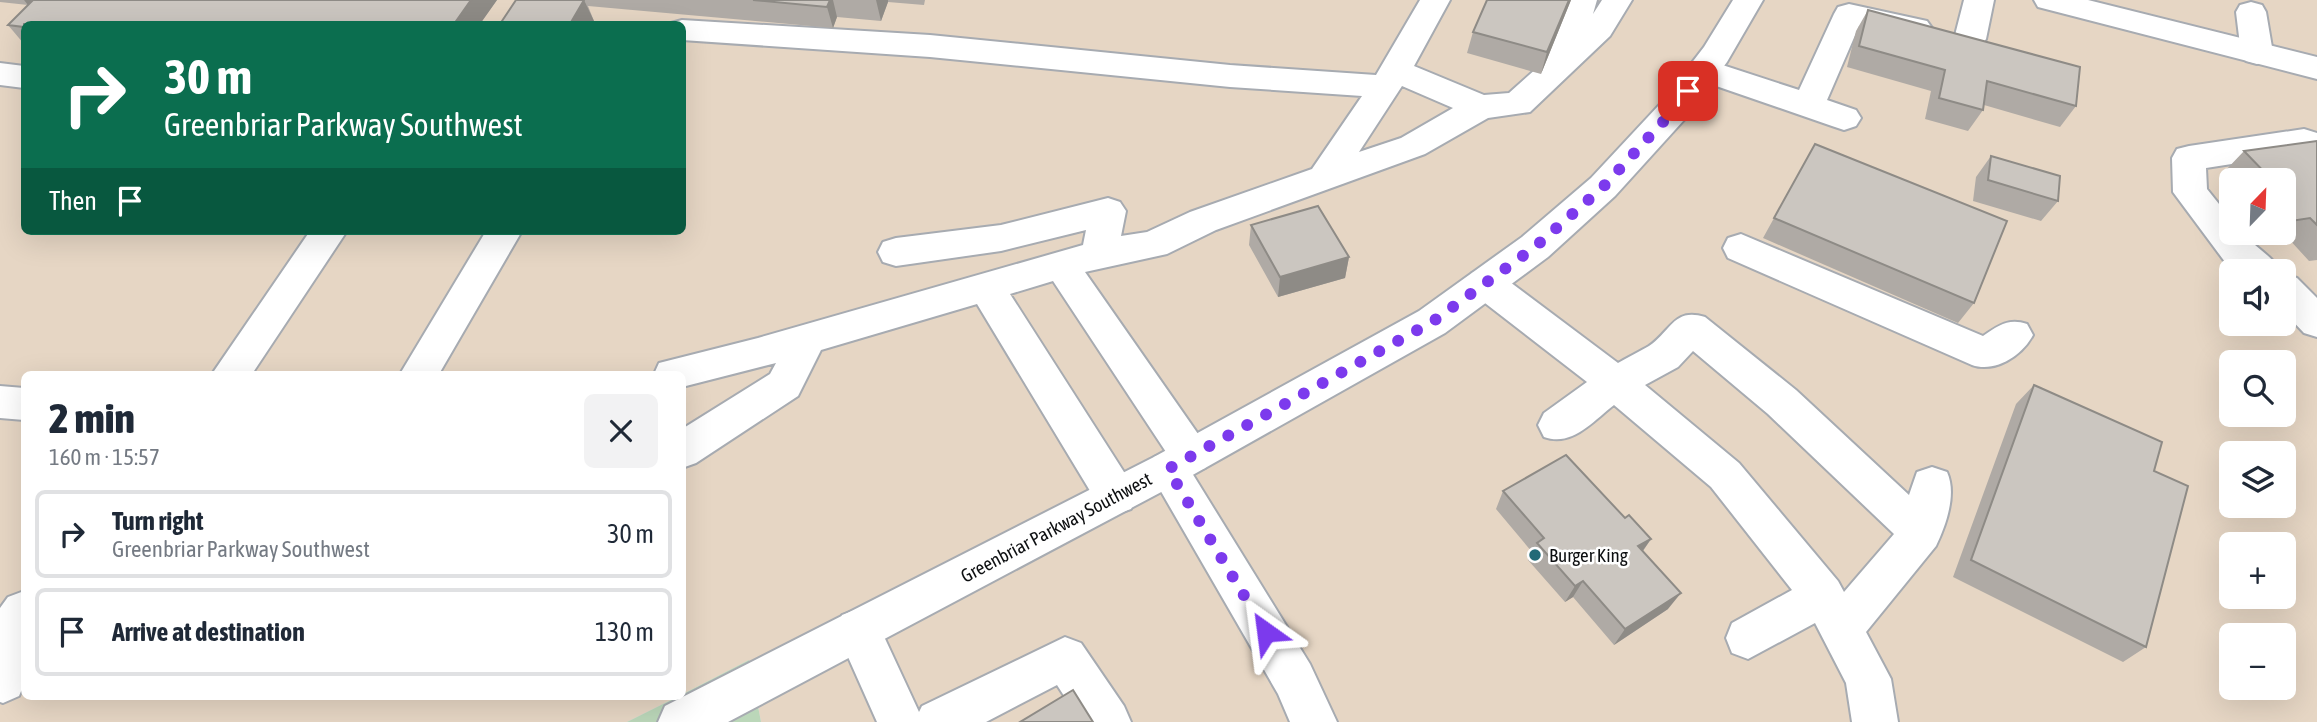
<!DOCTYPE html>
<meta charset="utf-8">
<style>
:root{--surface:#fff;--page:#f2f2f3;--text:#1f2937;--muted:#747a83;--line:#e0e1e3}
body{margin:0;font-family:"Asap Condensed",sans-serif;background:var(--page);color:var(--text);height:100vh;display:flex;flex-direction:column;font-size:26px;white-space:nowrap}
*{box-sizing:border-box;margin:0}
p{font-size:23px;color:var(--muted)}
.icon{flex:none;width:38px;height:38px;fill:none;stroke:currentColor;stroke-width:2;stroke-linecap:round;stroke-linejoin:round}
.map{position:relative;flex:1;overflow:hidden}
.panel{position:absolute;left:21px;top:371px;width:665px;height:329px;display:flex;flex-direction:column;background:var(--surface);border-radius:10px;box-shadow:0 7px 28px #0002}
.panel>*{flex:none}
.hud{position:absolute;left:21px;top:21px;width:665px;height:214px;border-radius:10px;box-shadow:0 7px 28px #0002;background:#0b6e4f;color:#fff;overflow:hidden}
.needle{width:46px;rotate:23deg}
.controls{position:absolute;left:2219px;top:168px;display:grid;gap:14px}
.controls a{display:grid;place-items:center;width:77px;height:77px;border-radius:10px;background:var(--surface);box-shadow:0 7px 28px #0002;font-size:35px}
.pin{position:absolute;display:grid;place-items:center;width:60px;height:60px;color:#fff;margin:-30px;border-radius:14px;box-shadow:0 4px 10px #0006}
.me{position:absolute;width:77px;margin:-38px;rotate:329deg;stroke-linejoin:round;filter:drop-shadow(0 0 5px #0008)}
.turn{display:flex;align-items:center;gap:24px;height:147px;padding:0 28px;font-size:32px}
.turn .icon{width:91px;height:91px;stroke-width:2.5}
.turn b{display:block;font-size:49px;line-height:60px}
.then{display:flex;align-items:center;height:66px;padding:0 28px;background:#0003;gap:14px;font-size:26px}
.round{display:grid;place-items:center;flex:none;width:74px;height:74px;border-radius:10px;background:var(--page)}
.head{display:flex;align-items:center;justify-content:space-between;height:119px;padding:0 28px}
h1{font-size:42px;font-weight:800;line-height:52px}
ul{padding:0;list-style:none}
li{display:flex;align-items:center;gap:21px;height:88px;margin:0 14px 10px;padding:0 14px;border:4px solid var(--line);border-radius:10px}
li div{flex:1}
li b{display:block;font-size:26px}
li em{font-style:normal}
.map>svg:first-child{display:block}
</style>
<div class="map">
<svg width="2317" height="722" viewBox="0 0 2317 722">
<rect width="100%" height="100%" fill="#dfe3e9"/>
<path fill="#e6d6c4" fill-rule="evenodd" d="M0,0H2317V722H761L749,660L683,694L682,374H24V696L677,697L627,722H0ZM24,24H682V231H24ZM2231,180H2284V233H2231ZM2231,271H2284V324H2231ZM2231,362H2284V415H2231ZM2231,453H2284V506H2231ZM2231,544H2284V597H2231ZM2231,635H2284V688H2231Z"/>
<path fill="#bbd7b9" d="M749,660L761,722H627L677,697L682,696L683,694Z"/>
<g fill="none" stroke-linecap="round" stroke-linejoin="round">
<defs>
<path id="minor" d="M1420,0H1450L1414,66L1484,95L1509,93L1546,60L1567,0H1597L1593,14L1602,0H1632L1610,36L1530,112L1488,118L1425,154L1216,230L1167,254L1085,272L1205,444L1211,456L1205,468L1192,473L1310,664L1337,722H1290L1278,694L1148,469L1154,457L1166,452L1053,281L1010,294L1131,483L1137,496L1131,509L1116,514L1101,509L977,304L821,350L798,396L696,463L682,468V429L770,374L776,363L682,387V374H654L659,363L758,338L1083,245L1086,230L1001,251L896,266L883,262L878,252L883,242L896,238L1001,225L1108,198L1120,202L1126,211L1121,236L1147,232L1190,212L1312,169L1362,96L1230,87L930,57L682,40V24L671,23L682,20L930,35L1230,65L1376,75ZM1402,86L1453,108L1401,138L1359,152Z
M1964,0H1994L1986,39L1981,46L1970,49L1959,46L1954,39Z
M2251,2L2262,5L2266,12L2273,53L2268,61L2257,64L2246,61L2241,53L2236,12L2240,5Z
M1849,4L1927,21L1932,28L1927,35L1916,38L1859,26L1827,100L1856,110L1861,118L1856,126L1844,130L1832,126L1693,78L1688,70L1693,62L1704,59L1799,90L1834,14L1838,7Z
M0,63L24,66V88L0,85Z
M2304,129L2317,133V158L2302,153L2206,168L2207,189L2231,219V233H2243C2254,247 2272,255 2280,271H2236L2228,266L2173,192L2172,158L2177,149L2189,146Z
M310,231H347L252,374H212Z
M486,231H522L439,374H400Z
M1741,234L1983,336C1999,325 2009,318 2027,324L2033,335C2022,356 1995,373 1972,365L1728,258L1723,248L1728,238Z
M1485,269L1498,273L1618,363C1628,357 1639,352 1649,346C1671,331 1674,307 1705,317L1796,390L1909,495L1917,472L1932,467L1947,472C1957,494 1946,525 1936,546L1866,632L1891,679L1898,722H1852L1846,683L1815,623L1748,659L1732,653L1726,638L1732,623L1792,590L1711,487L1614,405C1592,422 1572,447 1544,437L1538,425L1544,413L1587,382L1472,293L1467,283L1472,273ZM1693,351L1768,414L1894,534L1844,592L1838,581L1739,463L1645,385L1678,367Z
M2284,274L2297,278L2317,298V337L2304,333L2284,312Z
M0,386L24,388V420L0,418Z
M24,591V647L22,650L24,684L19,696L3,703L0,702V608L8,597Z
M858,609L874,615L919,712L922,706L1065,637L1081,643L1124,706L1131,722H1081L1057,685L986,722H877L836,630L842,615Z"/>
<path id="major" d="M1733,0H1763L1727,62L1684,120L1615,196L1548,257L1445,333L1182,481L728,722H658L665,706L1154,457L1419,311L1522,237L1591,178L1660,104L1704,47Z
M2034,0H2088L2317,57V79L2038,7Z"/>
</defs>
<use href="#minor" stroke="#a7abb1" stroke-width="4"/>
<use href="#major" stroke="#a7abb1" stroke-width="4"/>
<use href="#minor" fill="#fff" fill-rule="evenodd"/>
<use href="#major" fill="#fff" fill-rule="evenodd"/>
</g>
<path fill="#afaaa5" d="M0,0H32L28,5L0,2Z
M33,0H497L480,24H24V44L8,25Z
M516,0H925L924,5L888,2L881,21L837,17L833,28L588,6L594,21Z
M1487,0H1571L1541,74L1467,53L1473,32Z
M1868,10L2076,106L2060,127L1984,105L1983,110L1968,131L1925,119L1931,91L1847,67L1856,31Z
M2317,141V260L2309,261L2288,238L2258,243L2248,233H2284V180H2232L2224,172L2244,151Z
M1815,144L1974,303L1958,323L1763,238Z
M1991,156L2058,201L2041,221L1973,201L1976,177Z
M2231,205V214L2227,209Z
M1251,225L1349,257L1345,278L1278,297L1249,245Z
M2034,385L2154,471L2146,647L2123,662L1953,577L2016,404Z
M1503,491L1625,518L1651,539L1643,551L1668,609L1614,645L1573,597L1565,602L1528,560L1532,552L1496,509Z"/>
<path fill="#8e8b86" d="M24,0H32L28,5Z
M471,0H497L480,24H454Z
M584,0L594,21L592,24H570Z
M830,0H833L837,17L833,28L827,7Z
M876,0H888V2L881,21Z
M1569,0H1571L1541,74L1547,52Z
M1349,257L1345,278L1278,297L1280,277Z
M1651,539L1639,556L1638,546Z
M1583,581L1573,597L1565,602L1575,586Z
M1681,593L1668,609L1614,645L1625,629Z"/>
<path fill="#cbc6c0" stroke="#8e8b86" stroke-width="2" d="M33,0H471L454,24H24V27L8,25Z
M516,0H584L570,24H500Z
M753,0H830L827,7Z
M1487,0H1569L1547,52L1473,32Z
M1868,10L2080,67L2076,106L1987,81L1983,110L1939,98L1945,70L1859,46Z
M2317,141V225L2310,218L2284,222V180H2272L2244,151Z
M1815,144L2007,221L1974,303L1774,218Z
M1991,156L2060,176L2058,201L1988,180Z
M1318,206L1349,257L1280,277L1251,225Z
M2034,385L2162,442L2154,471L2188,486L2146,647L1971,560Z
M1566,455L1625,518L1629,515L1651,539L1638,546L1681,593L1625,629L1583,581L1575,586L1537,543L1544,538L1503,491Z
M1073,690L1093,722H1020Z"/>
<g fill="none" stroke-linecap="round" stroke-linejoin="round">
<path stroke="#7c3aed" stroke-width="12" stroke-dasharray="0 21.6" d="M1266,632L1168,469L1432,322L1535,247L1603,187L1672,112L1688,91"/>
</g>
<circle fill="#226a77" stroke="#fff" stroke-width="2.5" cx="1535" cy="555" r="7"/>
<g text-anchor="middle" stroke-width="5" stroke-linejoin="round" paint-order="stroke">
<g font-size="19" fill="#0d0f11" stroke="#fff">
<text transform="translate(1056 527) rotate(-28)" y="7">Greenbriar Parkway Southwest</text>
</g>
<g font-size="19" fill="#0d0f11" stroke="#fff" text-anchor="start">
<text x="1549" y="562">Burger King</text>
</g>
</g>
</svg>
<div class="controls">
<a><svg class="needle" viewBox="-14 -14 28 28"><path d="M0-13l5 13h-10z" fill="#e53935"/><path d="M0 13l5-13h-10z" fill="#747a83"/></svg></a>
<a><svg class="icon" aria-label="sound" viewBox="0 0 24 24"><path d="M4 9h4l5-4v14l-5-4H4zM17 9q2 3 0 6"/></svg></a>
<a><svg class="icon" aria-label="search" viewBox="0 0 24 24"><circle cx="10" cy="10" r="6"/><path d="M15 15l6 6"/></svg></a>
<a><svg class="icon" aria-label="layers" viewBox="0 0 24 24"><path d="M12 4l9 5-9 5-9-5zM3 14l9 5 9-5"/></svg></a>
<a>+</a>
<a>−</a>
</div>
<div class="pin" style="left:1688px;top:91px;background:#d93025"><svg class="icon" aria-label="arrive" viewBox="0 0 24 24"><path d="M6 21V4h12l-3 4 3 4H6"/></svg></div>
<svg class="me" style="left:1266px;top:632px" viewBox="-20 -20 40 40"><path d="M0-17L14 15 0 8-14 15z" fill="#7c3aed" stroke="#fff" stroke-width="4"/></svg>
<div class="hud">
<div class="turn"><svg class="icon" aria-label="right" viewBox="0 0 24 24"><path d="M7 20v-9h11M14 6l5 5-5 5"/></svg><div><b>30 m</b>Greenbriar Parkway Southwest</div></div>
<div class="then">Then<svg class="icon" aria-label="arrive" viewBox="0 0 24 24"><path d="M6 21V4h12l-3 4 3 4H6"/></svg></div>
</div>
<section class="panel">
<div class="head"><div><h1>2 min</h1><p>160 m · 15:57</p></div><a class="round"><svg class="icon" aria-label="close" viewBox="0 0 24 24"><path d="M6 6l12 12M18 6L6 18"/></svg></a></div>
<ul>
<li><svg class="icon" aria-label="right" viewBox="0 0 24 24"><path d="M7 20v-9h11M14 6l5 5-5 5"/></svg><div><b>Turn right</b><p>Greenbriar Parkway Southwest</p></div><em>30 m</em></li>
<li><svg class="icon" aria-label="arrive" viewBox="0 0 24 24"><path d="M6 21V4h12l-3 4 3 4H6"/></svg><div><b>Arrive at destination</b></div><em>130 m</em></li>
</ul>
</section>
</div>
